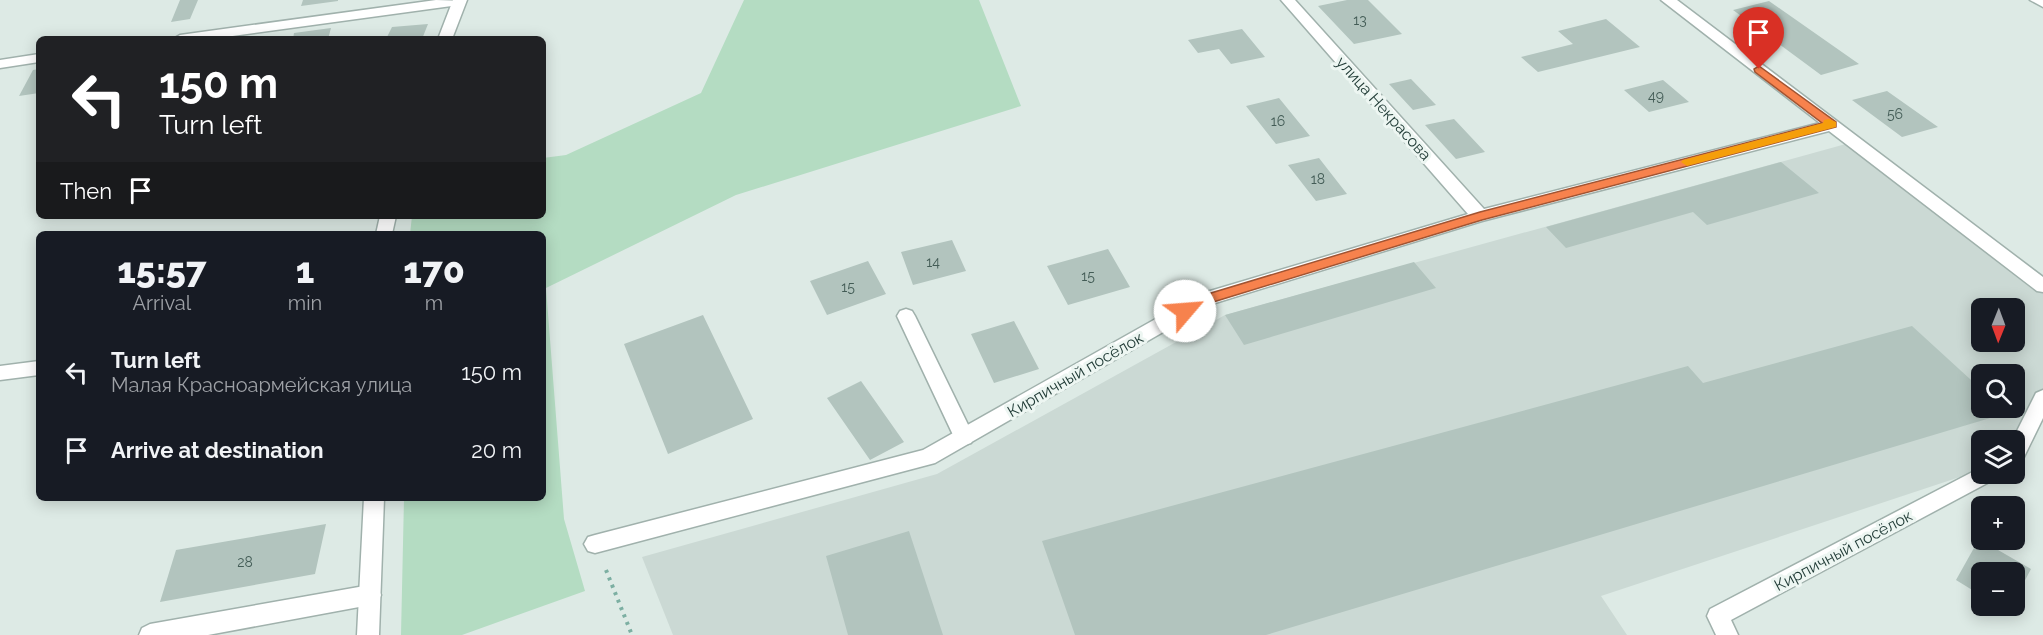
<!DOCTYPE html>
<meta charset="utf-8">
<style>
:root{--surface:#171b24;--page:#242831;--text:#f1f3f6;--muted:#9ea1a6}
body{margin:0;font-family:Raleway,sans-serif;background:var(--page);color:var(--text);height:100vh;display:flex;flex-direction:column;font-size:22px;white-space:nowrap}
*{box-sizing:border-box;margin:0}
p{font-size:20px;color:var(--muted)}
.icon{flex:none;width:33px;height:33px;fill:none;stroke:currentColor;stroke-width:2;stroke-linecap:round;stroke-linejoin:round}
.map{position:relative;flex:1;overflow:hidden}
.side{position:absolute;left:36px;top:231px;width:510px;height:270px;display:flex;flex-direction:column;background:var(--surface);border-radius:9px;box-shadow:0 3px 15px #0003}
.side>*{flex:none}
.guide{position:absolute;left:36px;top:36px;width:510px;height:183px;border-radius:9px;box-shadow:0 3px 15px #0003;background:#202124;color:#fff;overflow:hidden}
.needle{width:39px;rotate:181deg}
.fabs{position:absolute;left:1971px;top:298px;display:grid;gap:12px}
.fabs a{display:grid;place-items:center;width:54px;height:54px;border-radius:9px;background:var(--surface);box-shadow:0 3px 15px #0003;font-size:30px}
.pin{position:absolute;display:grid;place-items:center;width:51px;height:51px;color:#fff;margin:-62px -26px;border-radius:50% 50% 50% 0;rotate:-45deg;box-shadow:0 0 6px #0007}
.pin .icon{rotate:45deg}
.me{position:absolute;width:66px;margin:-33px;rotate:63deg;stroke-linejoin:round;filter:drop-shadow(0 0 4px #0008)}
.turn{display:flex;align-items:center;gap:21px;height:126px;padding:0 24px;font-size:27px}
.turn .icon{width:78px;height:78px;stroke-width:2.5}
.turn b{display:block;font-size:42px;line-height:51px}
.then{display:flex;align-items:center;height:57px;padding:0 24px;background:#0003;gap:12px;font-size:22px}
.eta{display:flex;justify-content:space-evenly;align-items:center;height:102px;text-align:center}
.eta b{font-size:36px;font-weight:800;line-height:42px}
ul{padding:0;list-style:none}
li{display:flex;align-items:center;gap:18px;height:78px;padding:0 24px}
li div{flex:1}
li b{display:block;font-size:22px}
li em{font-style:normal}
.map>svg:first-child{display:block}
</style>
<div class="map">
<svg width="2043" height="635" viewBox="0 0 2043 635">
<rect width="100%" height="100%" fill="#ddeae5"/>
<path fill="#cbd9d4" fill-rule="evenodd" d="M1853,142L2043,286V398L2014,441H1982L1981,470L1601,596L1627,635H673L642,557L937,474L1225,315ZM1982,309H2014V342H1982ZM1982,375H2014V408H1982Z"/>
<path fill="#b4dcc2" d="M744,0H979L1021,106L736,195L546,288L564,519L585,591L462,635H401L404,498H543V234H410L412,216H543V158L566,155L701,93Z"/>
<path fill="#b2c4be" d="M180,0H198L190,19L171,22Z
M303,0H338V1L301,6Z
M1347,0H1368L1402,34L1354,44L1318,6Z
M1769,1L1859,64L1821,75L1733,10Z
M1606,19L1640,47L1538,72L1521,57L1573,44L1558,31Z
M428,24L422,39H386L392,27Z
M331,28L328,39H293L294,33Z
M1242,29L1265,57L1231,64L1219,49L1198,53L1188,40Z
M39,69V93L19,96L33,70Z
M1411,79L1436,105L1413,110L1389,84Z
M1663,80L1689,102L1649,112L1624,90Z
M1887,91L1938,127L1902,137L1852,100Z
M1279,98L1310,136L1276,144L1246,106Z
M1454,119L1485,152L1456,159L1425,125Z
M1319,158L1347,194L1316,201L1288,165Z
M1781,162L1819,193L1707,225L1693,212L1566,248L1546,227Z
M952,240L966,271L913,285L901,252Z
M1108,249L1130,287L1068,305L1047,266Z
M868,261L886,294L827,315L810,281Z
M1414,262L1436,288L1244,345L1225,315Z
M703,315L753,419L668,454L624,344Z
M1014,321L1039,369L994,383L971,334Z
M1912,326L1982,390V408H2001L2007,413L1266,635H1075L1042,541L1688,366L1703,383Z
M861,381L904,442L870,460L827,398Z
M326,524L315,574L160,602L176,550Z
M909,531L943,635H848L826,556Z
M1979,539L2031,569L2014,601V573H1982V596L1956,580Z"/>
<g fill="none" stroke-linecap="round" stroke-linejoin="round">
<defs>
<path id="lane" d="M436,0L466,1L459,5L211,39H173L180,35Z
M39,54V62L0,68V60Z
M906,309L912,311L915,316L974,437L971,443L964,445L957,443L954,437L897,316L900,311Z
M39,361V375L0,380V366Z
M370,585L378,588L381,595L378,602L370,605L208,635H139L142,628L150,624Z"/>
<path id="street" d="M453,0H467L452,39H438Z
M1281,0H1295L1484,209L1820,123L1661,0H1677L2043,277V292L2037,291L1829,131L1482,221L1212,304L935,463L595,553L588,551L584,544L588,537L595,535L923,450L1200,294L1468,214Z
M2030,0H2043V7Z
M380,216H396L392,234H376Z
M2043,390V418L2021,463L2014,465V441H2012L2036,393Z
M1982,467V474H1996L1993,480L1731,620L1738,635H1716L1707,616L1710,609Z
M364,498H384L379,635H357Z"/>
</defs>
<use href="#lane" stroke="#a0b1ac" stroke-width="3"/>
<use href="#street" stroke="#a0b1ac" stroke-width="3"/>
<path stroke="#7cafa2" stroke-width="4" stroke-dasharray="3 5" stroke-linecap="butt" d="M606,570L632,635"/>
<use href="#lane" fill="#fff" fill-rule="evenodd"/>
<use href="#street" fill="#fff" fill-rule="evenodd"/>
</g>
<path fill="#f7824d" stroke="#a15432" stroke-width="1.5" d="M1759,66L1836,122V127L1482,220L1210,303L1185,316L1179,311L1181,307L1201,296L1480,212L1822,123L1755,72L1754,69Z"/>
<path fill="#f59e0b" d="M1829,119L1836,122V127L1687,166L1681,162L1683,160L1823,123L1824,120Z"/>
<g text-anchor="middle" stroke-width="6" stroke-linejoin="round" paint-order="stroke">
<g font-size="14" fill="#435c56">
<text x="1360" y="25">13</text>
<text x="1656" y="101">49</text>
<text x="1895" y="119">56</text>
<text x="1278" y="126">16</text>
<text x="1318" y="184">18</text>
<text x="933" y="267">14</text>
<text x="1088" y="281">15</text>
<text x="848" y="292">15</text>
<text x="245" y="567">28</text>
</g>
<g font-size="16" fill="#1e3934" stroke="#edf6f2">
<text transform="translate(1384 108) rotate(48)" y="6">улица Некрасова</text>
<text transform="translate(1075 374) rotate(-30)" y="6">Кирпичный посёлок</text>
<text transform="translate(1843 550) rotate(-28)" y="6">Кирпичный посёлок</text>
</g>
</g>
</svg>
<div class="fabs">
<a><svg class="needle" viewBox="-14 -14 28 28"><path d="M0-13l5 13h-10z" fill="#e53935"/><path d="M0 13l5-13h-10z" fill="#9ea1a6"/></svg></a>
<a><svg class="icon" aria-label="search" viewBox="0 0 24 24"><circle cx="10" cy="10" r="6"/><path d="M15 15l6 6"/></svg></a>
<a><svg class="icon" aria-label="layers" viewBox="0 0 24 24"><path d="M12 4l9 5-9 5-9-5zM3 14l9 5 9-5"/></svg></a>
<a>+</a>
<a>−</a>
</div>
<div class="pin" style="left:1759px;top:69px;background:#d93025"><svg class="icon" aria-label="arrive" viewBox="0 0 24 24"><path d="M6 21V4h12l-3 4 3 4H6"/></svg></div>
<svg class="me" style="left:1185px;top:311px" viewBox="-20 -20 40 40"><circle r="19" fill="#fff"/><path d="M0-13L10 11 0 6-10 11z" fill="#f7824d"/></svg>
<div class="guide">
<div class="turn"><svg class="icon" aria-label="left" viewBox="0 0 24 24"><path d="M17 20v-9H6M10 6l-5 5 5 5"/></svg><div><b>150 m</b>Turn left</div></div>
<div class="then">Then<svg class="icon" aria-label="arrive" viewBox="0 0 24 24"><path d="M6 21V4h12l-3 4 3 4H6"/></svg></div>
</div>
<section class="side">
<div class="eta">
<div><b>15:57</b><p>Arrival</p></div>
<div><b>1</b><p>min</p></div>
<div><b>170</b><p>m</p></div>
</div>
<ul>
<li><svg class="icon" aria-label="left" viewBox="0 0 24 24"><path d="M17 20v-9H6M10 6l-5 5 5 5"/></svg><div><b>Turn left</b><p>Малая Красноармейская улица</p></div><em>150 m</em></li>
<li><svg class="icon" aria-label="arrive" viewBox="0 0 24 24"><path d="M6 21V4h12l-3 4 3 4H6"/></svg><div><b>Arrive at destination</b></div><em>20 m</em></li>
</ul>
</section>
</div>
